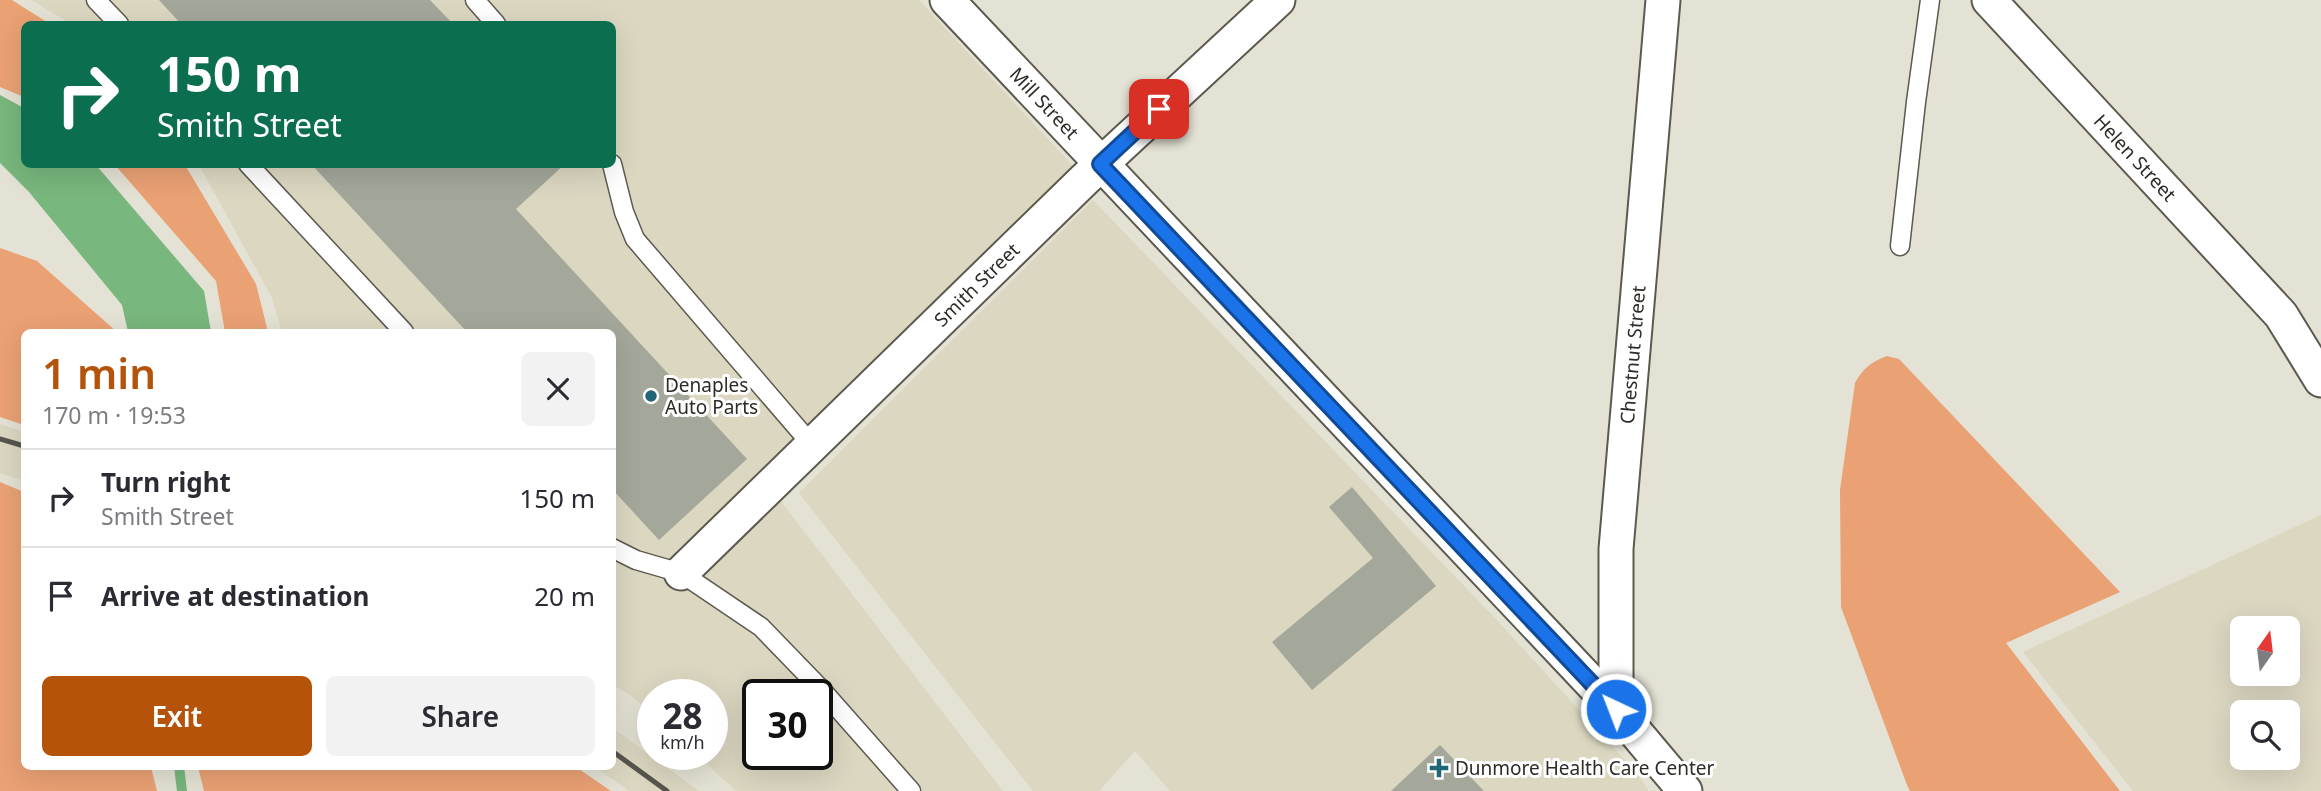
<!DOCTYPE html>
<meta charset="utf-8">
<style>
:root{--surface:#fff;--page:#f2f2f3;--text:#2b2b33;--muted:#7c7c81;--line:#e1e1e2;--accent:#b45309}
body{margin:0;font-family:"Noto Sans",sans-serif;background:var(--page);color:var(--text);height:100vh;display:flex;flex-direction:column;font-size:26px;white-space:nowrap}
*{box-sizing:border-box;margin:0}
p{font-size:23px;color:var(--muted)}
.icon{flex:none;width:38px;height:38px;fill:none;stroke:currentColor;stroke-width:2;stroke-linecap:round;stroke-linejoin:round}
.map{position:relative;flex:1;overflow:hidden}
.side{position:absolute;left:21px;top:329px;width:595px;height:441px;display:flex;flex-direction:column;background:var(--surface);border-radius:10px;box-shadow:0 7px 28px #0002}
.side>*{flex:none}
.banner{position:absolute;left:21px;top:21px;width:595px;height:147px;border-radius:10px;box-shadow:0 7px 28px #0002;background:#0b6e4f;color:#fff;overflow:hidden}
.needle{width:46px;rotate:14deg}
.controls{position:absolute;left:2230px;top:616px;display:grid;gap:14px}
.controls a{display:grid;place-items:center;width:70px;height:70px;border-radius:10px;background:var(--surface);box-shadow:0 7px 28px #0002;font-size:35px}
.speed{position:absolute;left:637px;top:679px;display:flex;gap:14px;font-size:35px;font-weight:700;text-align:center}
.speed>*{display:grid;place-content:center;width:91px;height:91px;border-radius:50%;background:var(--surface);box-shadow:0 7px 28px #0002;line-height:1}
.speed small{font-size:18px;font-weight:400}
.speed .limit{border:4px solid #111;border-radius:10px;background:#fff;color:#111}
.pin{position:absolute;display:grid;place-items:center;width:60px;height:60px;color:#fff;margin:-30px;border-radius:14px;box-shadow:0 4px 10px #0006}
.me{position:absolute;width:77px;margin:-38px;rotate:317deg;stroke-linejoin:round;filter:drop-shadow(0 0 5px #0008)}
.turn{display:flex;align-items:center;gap:24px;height:147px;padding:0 21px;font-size:32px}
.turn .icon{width:91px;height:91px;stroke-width:2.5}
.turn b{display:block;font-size:49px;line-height:60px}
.round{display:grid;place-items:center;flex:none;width:74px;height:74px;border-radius:10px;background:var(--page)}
.headline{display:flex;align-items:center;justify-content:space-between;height:119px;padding:0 21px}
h1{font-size:42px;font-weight:600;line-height:52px;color:var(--accent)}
.cta{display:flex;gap:14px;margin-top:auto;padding:14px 21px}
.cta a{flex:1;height:80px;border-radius:10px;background:var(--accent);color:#fff;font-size:28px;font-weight:600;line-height:80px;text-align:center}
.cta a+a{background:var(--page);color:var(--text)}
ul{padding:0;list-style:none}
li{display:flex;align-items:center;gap:21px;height:98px;padding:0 21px;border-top:2px solid var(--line)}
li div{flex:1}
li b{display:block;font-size:26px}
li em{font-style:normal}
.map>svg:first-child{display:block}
</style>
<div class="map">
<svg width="2321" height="791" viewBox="0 0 2321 791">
<rect width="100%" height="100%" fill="#e4e2d4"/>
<path fill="#dbd7c1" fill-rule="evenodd" d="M31,0H919L1085,179L764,479L1003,791H736L696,754H712V695H653V715L633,697L613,685L612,332H282L272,298L199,165L612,164V24H71ZM758,695H817V754H758Z
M1093,200L1494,617L1635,771L1649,791H1170L1135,751L1099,791H1033L799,493Z
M0,424L24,432V481L0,473Z
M2321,515V791H2133L2023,652ZM2287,628V674H2242V628ZM2287,712V758H2242V712Z
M613,728L699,791H629L595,767L612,766Z"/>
<path fill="#eaa174" d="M0,0H12L50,24H24V97L0,87Z
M115,165H185L256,284L268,332H225L216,281Z
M0,248L37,261L117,332H24V425L0,417Z
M1887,356L1899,359L2120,592L2006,643L2120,791H1910L1907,785L1841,607L1840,490L1855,383C1863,368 1871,362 1887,356Z
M0,482L24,492V766L151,767L157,791H0Z
M198,767H576L611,791H204Z"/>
<path fill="#78b77d" d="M0,95L24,108V164L96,165L204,291L211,332H128L122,305L29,192L0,163Z"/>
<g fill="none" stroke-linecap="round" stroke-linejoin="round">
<path stroke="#78b77d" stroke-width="10" d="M179,766L182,791"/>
</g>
<path fill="#a3a89b" d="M159,0H430L453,24H181Z
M311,164H565L516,209L747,459L659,540L612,489V332H467Z
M1352,487L1436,586L1312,690L1272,642L1373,558L1329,507Z
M1440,745L1484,791H1391Z"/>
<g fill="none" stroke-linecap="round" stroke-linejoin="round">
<defs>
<path id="lane" d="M96,0L119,24
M475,0L496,24
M248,164L404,332
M612,164L624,212L635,239L812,445
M1900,246L1916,102L1930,0
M612,548L636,560L681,573L761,627L820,688L911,791"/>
<g id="street">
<path id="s1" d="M947,0L1616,709L1685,791"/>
<path id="s2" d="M1989,0L2281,315L2321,380"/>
<path id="s3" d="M681,573L1085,179L1278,0"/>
<path id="s4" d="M1616,709V549L1663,0"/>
</g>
</defs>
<use href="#lane" stroke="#5c5a4e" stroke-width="21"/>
<use href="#street" stroke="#5c5a4e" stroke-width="37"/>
<use href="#lane" stroke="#fff" stroke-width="18"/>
<use href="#street" stroke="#fff" stroke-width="33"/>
<path stroke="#56554e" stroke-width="5" d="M0,439L24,446
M612,751L667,791"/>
</g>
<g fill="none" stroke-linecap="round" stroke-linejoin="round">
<defs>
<path id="route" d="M1159,109L1100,164L1616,709"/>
</defs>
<use href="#route" stroke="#114b97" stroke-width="18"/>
<use href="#route" stroke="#1a73e8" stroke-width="12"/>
</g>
<g fill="#216677" stroke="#fff" stroke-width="2.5">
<circle cx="651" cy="396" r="7"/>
<path d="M1435.5 757.5h7v7h7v7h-7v7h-7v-7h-7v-7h7z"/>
</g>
<g text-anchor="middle" stroke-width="6" stroke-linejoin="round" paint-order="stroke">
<g font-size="19" fill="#2d2c27" stroke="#fff">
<text dy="7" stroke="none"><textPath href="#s1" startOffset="142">Mill Street</textPath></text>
<text dy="7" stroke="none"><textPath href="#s2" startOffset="215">Helen Street</textPath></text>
<text dy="7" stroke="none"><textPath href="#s3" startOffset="413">Smith Street</textPath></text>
<text dy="7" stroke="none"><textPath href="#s4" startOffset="355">Chestnut Street</textPath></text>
</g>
<g font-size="19" fill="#2d2c27" stroke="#fff" text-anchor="start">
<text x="665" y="392">Denaples<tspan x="665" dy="22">Auto Parts</tspan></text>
<text x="1455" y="775">Dunmore Health Care Center</text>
</g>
</g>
</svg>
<div class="controls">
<a><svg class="needle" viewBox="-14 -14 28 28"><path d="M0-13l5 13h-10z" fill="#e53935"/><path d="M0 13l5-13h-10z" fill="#7c7c81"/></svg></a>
<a><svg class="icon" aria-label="search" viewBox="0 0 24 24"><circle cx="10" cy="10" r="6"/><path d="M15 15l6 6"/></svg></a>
</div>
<div class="speed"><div>28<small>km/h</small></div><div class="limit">30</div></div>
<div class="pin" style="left:1159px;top:109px;background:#d93025"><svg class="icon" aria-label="arrive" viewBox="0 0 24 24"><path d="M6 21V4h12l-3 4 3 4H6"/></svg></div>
<svg class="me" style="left:1616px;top:709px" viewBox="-20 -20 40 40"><circle r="17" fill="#1a73e8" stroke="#fff" stroke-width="3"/><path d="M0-11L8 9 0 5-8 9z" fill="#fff"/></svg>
<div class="banner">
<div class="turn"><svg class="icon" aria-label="right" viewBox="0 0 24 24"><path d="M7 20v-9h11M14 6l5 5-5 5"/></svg><div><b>150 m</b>Smith Street</div></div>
</div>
<section class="side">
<div class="headline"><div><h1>1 min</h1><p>170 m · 19:53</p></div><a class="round"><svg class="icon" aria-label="close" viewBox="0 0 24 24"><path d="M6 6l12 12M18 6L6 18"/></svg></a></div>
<ul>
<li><svg class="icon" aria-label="right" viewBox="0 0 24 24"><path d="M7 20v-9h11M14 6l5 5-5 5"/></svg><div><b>Turn right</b><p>Smith Street</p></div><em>150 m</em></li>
<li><svg class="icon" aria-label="arrive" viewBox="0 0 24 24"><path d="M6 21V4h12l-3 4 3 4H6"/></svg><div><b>Arrive at destination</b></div><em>20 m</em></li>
</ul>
<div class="cta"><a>Exit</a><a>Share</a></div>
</section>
</div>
